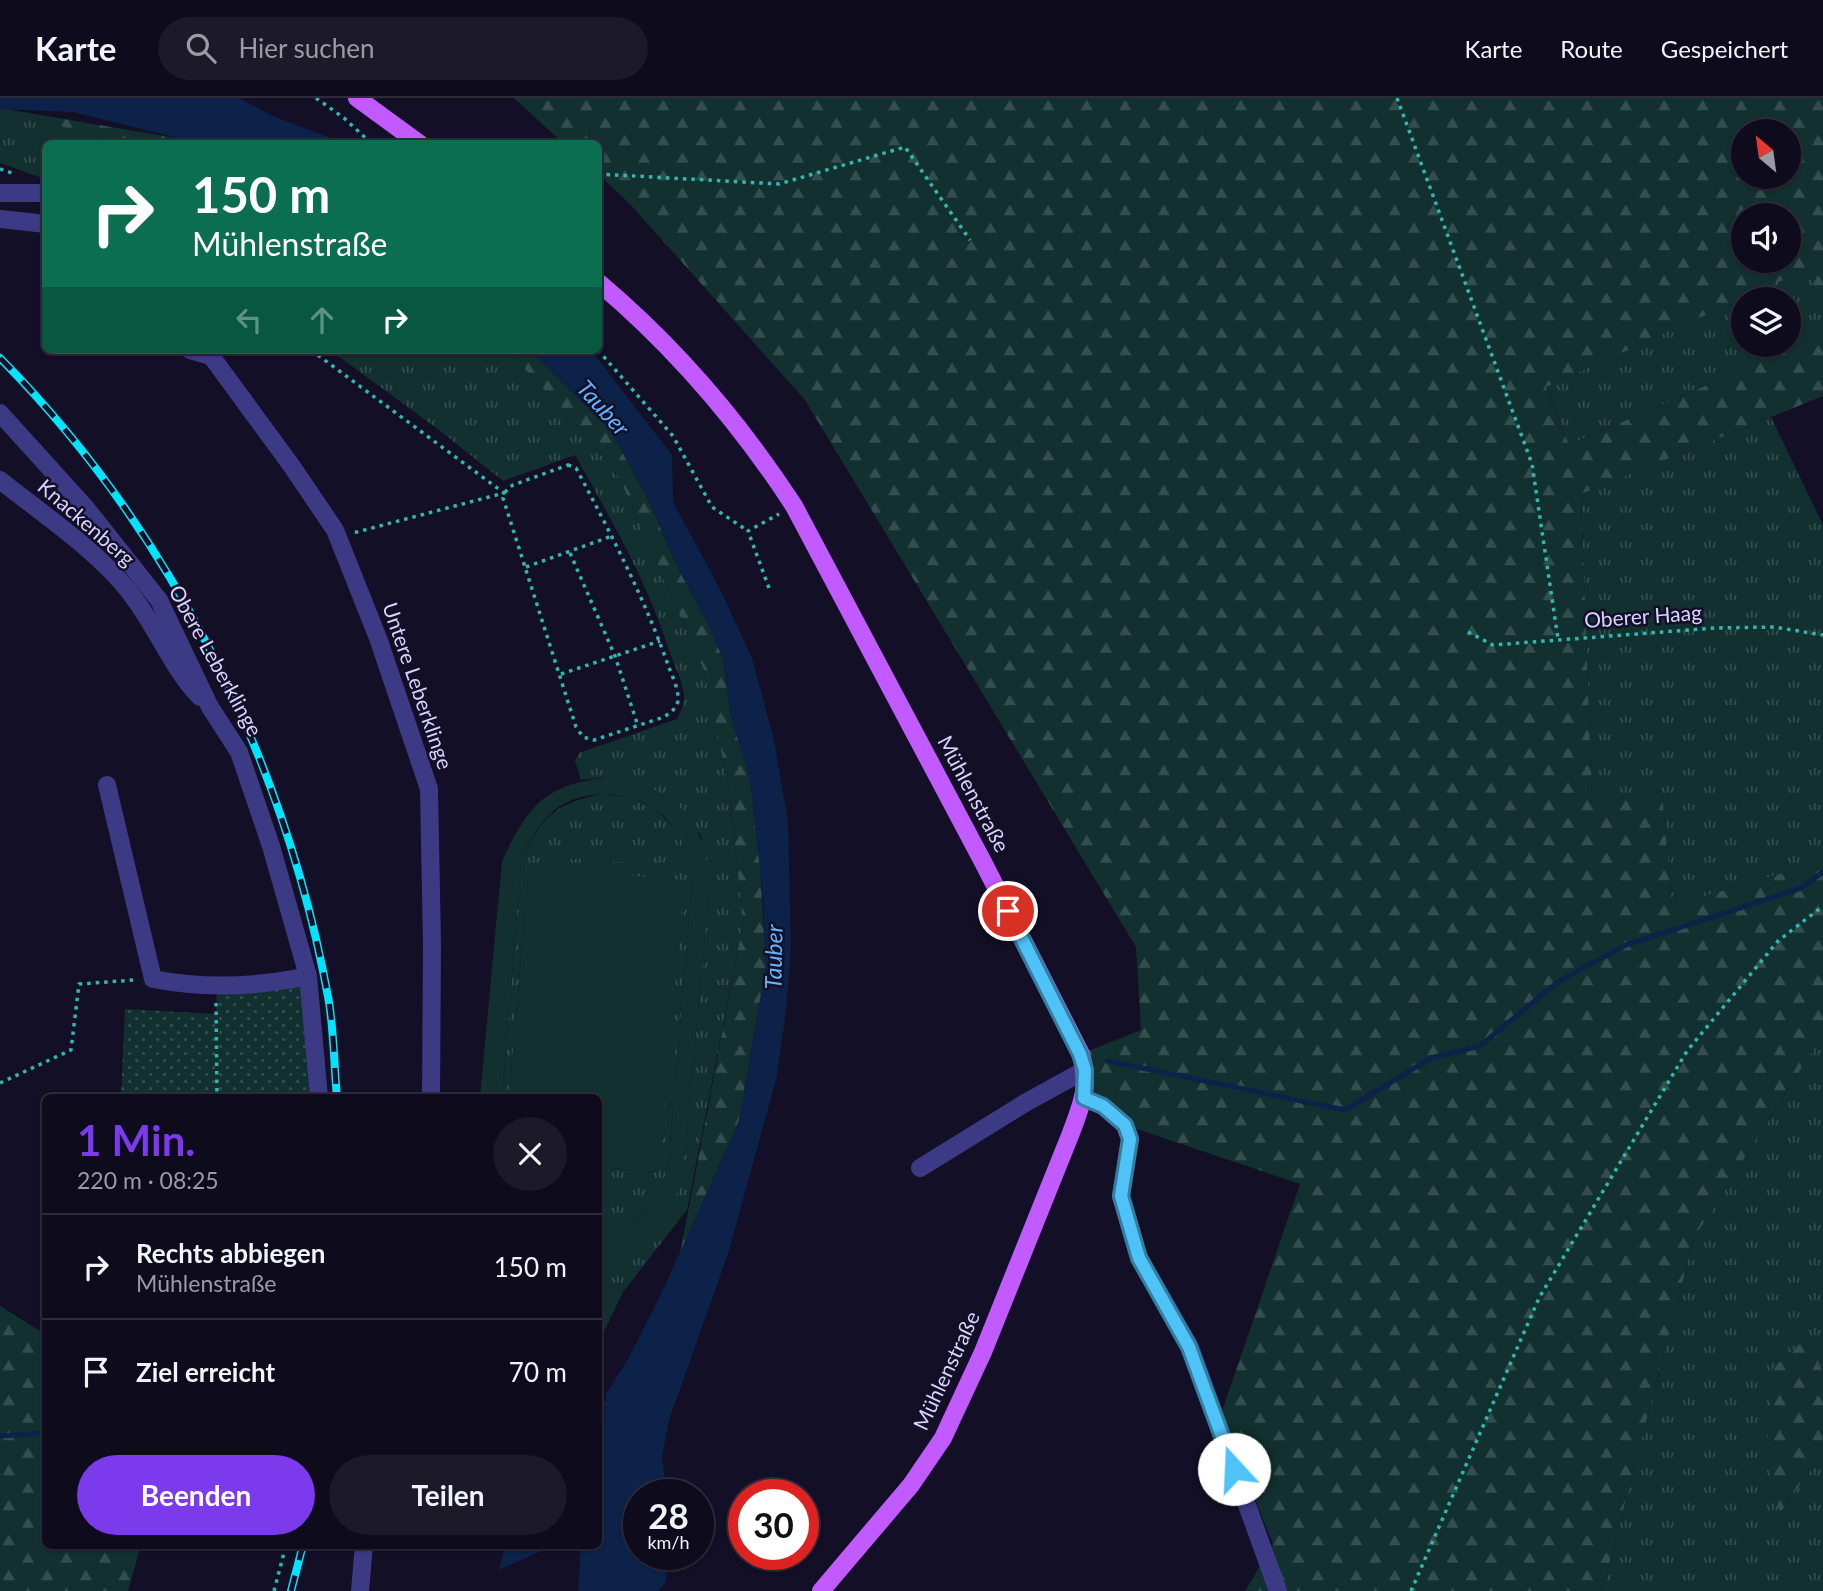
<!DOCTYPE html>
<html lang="de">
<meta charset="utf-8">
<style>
:root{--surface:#0e0b1c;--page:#1c1929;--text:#f1f3f6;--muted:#9b9ba3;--line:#2e2b3b;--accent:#7c3aed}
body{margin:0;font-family:Lato,sans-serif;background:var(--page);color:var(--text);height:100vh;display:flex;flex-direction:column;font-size:26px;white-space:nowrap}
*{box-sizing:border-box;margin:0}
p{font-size:23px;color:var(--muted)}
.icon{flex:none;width:38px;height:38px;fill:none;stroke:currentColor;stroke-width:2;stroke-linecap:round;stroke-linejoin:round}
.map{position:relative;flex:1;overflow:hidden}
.sheet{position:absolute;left:42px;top:996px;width:560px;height:455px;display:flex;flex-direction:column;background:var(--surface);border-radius:10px;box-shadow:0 2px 5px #0004,0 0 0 2px var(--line)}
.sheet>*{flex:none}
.banner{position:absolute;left:42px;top:42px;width:560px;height:214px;border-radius:10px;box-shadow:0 2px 5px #0004,0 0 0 2px var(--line);background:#0b6e4f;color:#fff;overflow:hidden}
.needle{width:46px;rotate:331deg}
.tools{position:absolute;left:1731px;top:21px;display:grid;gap:14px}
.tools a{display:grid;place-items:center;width:70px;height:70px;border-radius:50%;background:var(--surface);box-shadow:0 2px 5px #0004,0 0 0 2px var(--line);font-size:35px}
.speed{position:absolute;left:623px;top:1381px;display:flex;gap:14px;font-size:35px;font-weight:700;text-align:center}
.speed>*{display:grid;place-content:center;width:91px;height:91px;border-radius:50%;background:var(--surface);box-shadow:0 2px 5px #0004,0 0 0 2px var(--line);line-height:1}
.speed small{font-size:18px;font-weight:400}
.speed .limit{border:10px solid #d22;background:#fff;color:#111}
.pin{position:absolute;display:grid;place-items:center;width:60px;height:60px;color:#fff;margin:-30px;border:4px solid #fff;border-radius:50%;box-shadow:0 2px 7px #0007}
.me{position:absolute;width:77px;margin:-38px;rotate:340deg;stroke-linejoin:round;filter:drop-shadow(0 0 5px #0008)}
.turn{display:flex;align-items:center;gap:24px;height:147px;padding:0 35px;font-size:32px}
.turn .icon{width:91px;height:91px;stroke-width:2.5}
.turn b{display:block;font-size:49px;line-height:60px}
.lanes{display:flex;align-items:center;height:66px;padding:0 35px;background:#0003;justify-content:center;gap:35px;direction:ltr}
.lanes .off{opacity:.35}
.round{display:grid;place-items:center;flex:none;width:74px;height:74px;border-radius:37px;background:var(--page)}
.head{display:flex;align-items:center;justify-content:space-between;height:119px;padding:0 35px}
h1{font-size:42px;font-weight:700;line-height:52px;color:var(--accent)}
.action{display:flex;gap:14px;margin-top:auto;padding:14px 35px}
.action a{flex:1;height:80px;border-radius:42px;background:var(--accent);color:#fff;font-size:28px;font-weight:700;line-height:80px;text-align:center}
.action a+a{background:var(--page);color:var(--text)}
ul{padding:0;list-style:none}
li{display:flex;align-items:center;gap:21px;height:105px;padding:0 35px;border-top:2px solid var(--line)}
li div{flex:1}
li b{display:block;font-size:26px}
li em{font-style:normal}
header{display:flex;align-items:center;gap:42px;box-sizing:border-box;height:98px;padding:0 35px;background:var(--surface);border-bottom:2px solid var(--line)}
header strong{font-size:33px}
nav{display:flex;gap:38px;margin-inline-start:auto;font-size:24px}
.search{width:490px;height:63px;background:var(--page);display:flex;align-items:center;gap:18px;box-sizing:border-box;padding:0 24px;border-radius:38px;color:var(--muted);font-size:26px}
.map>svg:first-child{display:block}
</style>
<header>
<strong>Karte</strong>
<div class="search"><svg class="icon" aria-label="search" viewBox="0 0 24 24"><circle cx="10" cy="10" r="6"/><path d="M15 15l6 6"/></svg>Hier suchen</div>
<nav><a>Karte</a><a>Route</a><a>Gespeichert</a></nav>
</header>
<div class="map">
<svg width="1823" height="1493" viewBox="0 0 1823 1493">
<defs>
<pattern id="grass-tufts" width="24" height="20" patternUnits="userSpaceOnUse" patternTransform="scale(1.75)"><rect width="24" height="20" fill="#12302f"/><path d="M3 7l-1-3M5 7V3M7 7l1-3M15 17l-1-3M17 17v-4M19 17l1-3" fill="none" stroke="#344d4e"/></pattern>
<pattern id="forest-firs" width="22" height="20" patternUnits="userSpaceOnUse" patternTransform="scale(1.75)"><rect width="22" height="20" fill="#12302f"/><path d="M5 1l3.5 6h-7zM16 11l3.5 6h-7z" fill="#344d4e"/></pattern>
<pattern id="park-dots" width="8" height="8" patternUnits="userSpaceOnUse" patternTransform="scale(1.75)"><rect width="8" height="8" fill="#12302f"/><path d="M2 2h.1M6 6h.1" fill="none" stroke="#344d4e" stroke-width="1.8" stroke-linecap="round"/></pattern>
</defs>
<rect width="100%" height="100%" fill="#130f26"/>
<path fill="url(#grass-tufts)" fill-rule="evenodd" d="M0,11L11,12L101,41L138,45L46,46L45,81L0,65Z
M1805,171L1823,205V237L1569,347L1546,288ZM1743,201H1788V247H1743Z
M330,252H507L584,334L619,379L704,572L729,690L743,825L687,1112L623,1194L599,1183V1159L636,1145L684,1060L710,783L700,736L614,678L581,682L575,663L579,655L677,621C681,613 685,605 684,596C682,582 675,568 670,555C648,485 611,421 575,357L503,383L439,332Z
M1771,319L1823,427V763L1672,808L1662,693L1592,704L1581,396Z
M601,696L630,699L655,711L676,731L688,757L692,785L669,1058C667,1067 666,1077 663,1085C653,1113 626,1133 599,1140V1069L659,1074L529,769L509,999H502L521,765C539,720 554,706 601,696ZM565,749L651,754V765L565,760Z
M1823,936V1276L1808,1238L1766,1359L1781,1414L1819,1360L1823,1338V1493H1602L1694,1140Z"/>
<path fill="url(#forest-firs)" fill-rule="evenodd" d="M514,0H1823V205L1805,172L1546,289L1569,347L1823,237V298L1581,396L1592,703L1662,693L1672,808L1823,763V936L1694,1140L1602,1493H1245L1273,1446L1221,1316L1300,1086L1125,1027L1084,1000L1081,956L1141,932L1136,849L805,302L630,106L599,77L598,46L563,45ZM1743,33H1788V79H1743ZM1743,117H1788V163H1743Z
M11,12L182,41L198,45L138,46L101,41Z
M507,252H530L610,332L646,397L678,470L706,522L723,560L731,618L750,682L759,751L766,868L739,1023L680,1156L743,825L729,690L704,572L619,379L584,334Z
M0,1208L45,1236L46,1447H141L128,1493H0Z
M1809,1238L1823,1276V1338L1819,1360L1780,1415L1766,1359L1773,1270Z"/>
<path fill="url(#park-dots)" d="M308,878L317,999H121L125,911L216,916L217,889Z"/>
<path fill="#12302f" d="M614,678C675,691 704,721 710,783L684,1060C682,1070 682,1083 678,1093C667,1124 632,1157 599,1159V1140C626,1133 653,1113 663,1085C666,1077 667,1067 669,1058L692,785C689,766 687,749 676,733C651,692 582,683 548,718C534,732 528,747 521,765L502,999H480L502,763C531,702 546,687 614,678Z
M565,748L652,754L651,766L564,760Z
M529,769L684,782L659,1074L599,1069L598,999H509Z
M599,1183L623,1194L599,1244Z"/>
<path fill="#0c2248" d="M0,0H239L273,18L333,41L338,45H198L73,14L0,11Z
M530,252H591L672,357L673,404L720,491L752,560L774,642L788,724L791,851L786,913L777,978L728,1156L669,1322L662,1359L667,1395L639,1396V1456H648V1459L668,1460L666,1484L658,1493H578L581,1447H598V1343L604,1329L606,1296L628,1261L662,1194L739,1023L766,868L763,799L750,682L731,618L723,560L706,522L678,470L646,397L610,332Z
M505,1447H554L499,1472Z"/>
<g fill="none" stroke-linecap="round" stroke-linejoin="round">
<path stroke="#0c2248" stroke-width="5" d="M1108,963L1345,1012L1431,960L1480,948L1559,883L1626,847L1801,790L1823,774
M598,1308L612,1305
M0,1338L46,1335"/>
<path stroke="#2fb8b0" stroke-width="3.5" stroke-dasharray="3.5 5" stroke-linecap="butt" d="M316,0L344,20L372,46
M1397,0L1532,366L1558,541
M0,71L15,76
M598,76L779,86L905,49L970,142
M311,252L504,395L353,435
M598,252L673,338L712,409L748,433
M568,367L576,370C610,434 644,499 668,567C672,578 679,591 678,603C676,611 671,614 664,619L594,642L583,639L576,629L503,400L507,391L513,387Z
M570,455L615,558L638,628
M526,469L612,438
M769,490L748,433L779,416
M1468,534L1493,547L1715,530L1774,529L1823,537
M561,576L660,543
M216,905L217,999
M0,985L71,952L79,886L134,882
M274,1493L286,1447
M1411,1493L1539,1200L1687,953L1778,843L1823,808"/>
<path stroke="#3d3a85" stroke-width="18" d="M0,95H46
M0,121L46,126
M190,252L211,258L291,367L335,432L378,540L429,691L432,847L431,999
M0,315L86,410L159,502L210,609L239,654L271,748L308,878L319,999
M0,382C42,416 103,456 134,500C158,532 172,570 200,599
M107,687L153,881C205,891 257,889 308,878
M1084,1000L1103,1008L1125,1027L1130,1041L1121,1098L1139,1160L1190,1249L1278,1493
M920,1070L1025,1005L1085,972
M360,1493L364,1447"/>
<path stroke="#c25bff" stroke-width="18" d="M357,0L420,46
M598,184C674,248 740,325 794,408L983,764L1081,956C1090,988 1082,1005 1071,1035L983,1254L943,1340L911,1387L821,1493"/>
<defs>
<path id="rail" d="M0,260C172,434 286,664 329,904C334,935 334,968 337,999
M291,1493L303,1447"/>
</defs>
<use href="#rail" stroke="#00e5ff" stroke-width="8"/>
<use href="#rail" stroke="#130f26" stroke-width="5" stroke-dasharray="16" stroke-linecap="butt"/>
</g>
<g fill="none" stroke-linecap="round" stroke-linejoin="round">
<defs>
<path id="route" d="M1008,813L1080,956L1085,972L1084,1000L1103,1008L1125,1027L1130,1041L1121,1098L1139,1160L1189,1249L1234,1371"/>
</defs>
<use href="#route" stroke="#337fa1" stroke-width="18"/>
<use href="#route" stroke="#4fc3f7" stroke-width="12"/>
</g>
<g text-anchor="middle" stroke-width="5" stroke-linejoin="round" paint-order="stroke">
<g font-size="21" fill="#d9d4ff" stroke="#130f26">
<text transform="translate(86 425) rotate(41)" y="7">Knackenberg</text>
<text transform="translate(1643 519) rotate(-4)" y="7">Oberer Haag</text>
<text transform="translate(215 563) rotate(61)" y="7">Obere Leberklinge</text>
<text transform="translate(417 588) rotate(71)" y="7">Untere Leberklinge</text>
<text transform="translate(973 696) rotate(62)" y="7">Mühlenstraße</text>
<text transform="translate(947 1273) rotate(-65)" y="7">Mühlenstraße</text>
</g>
<g font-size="23" font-style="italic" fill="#62b6ff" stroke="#130f26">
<text transform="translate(603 310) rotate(48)" y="8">Tauber</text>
<text transform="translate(774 859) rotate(-89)" y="8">Tauber</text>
</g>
</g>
</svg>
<div class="tools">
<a><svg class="needle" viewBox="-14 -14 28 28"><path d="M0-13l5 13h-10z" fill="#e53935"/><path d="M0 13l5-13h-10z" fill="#9b9ba3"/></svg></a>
<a><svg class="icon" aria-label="sound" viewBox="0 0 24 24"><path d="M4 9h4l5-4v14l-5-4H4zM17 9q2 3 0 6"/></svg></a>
<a><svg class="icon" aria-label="layers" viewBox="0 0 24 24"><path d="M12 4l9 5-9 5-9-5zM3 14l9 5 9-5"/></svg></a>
</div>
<div class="speed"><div>28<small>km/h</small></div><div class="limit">30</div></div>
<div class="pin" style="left:1008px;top:813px;background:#d93025"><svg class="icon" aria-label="arrive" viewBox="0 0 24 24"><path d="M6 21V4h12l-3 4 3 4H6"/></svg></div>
<svg class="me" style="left:1234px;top:1371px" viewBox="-20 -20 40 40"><circle r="19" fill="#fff"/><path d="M0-13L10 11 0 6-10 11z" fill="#4fc3f7"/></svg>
<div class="banner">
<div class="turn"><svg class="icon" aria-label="right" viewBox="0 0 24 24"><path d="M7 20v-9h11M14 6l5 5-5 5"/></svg><div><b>150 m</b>Mühlenstraße</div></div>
<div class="lanes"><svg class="icon off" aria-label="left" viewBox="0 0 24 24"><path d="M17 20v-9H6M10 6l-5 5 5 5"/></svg><svg class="icon off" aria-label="ahead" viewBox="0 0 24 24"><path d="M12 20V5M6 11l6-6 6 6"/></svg><svg class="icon" aria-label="right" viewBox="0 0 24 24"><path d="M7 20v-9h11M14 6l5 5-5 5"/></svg></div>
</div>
<section class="sheet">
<div class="head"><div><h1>1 Min.</h1><p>220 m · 08:25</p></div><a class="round"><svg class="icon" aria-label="close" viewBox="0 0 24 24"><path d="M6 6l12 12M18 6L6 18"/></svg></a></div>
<ul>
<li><svg class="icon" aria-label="right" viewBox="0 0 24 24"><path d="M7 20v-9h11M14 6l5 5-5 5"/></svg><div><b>Rechts abbiegen</b><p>Mühlenstraße</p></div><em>150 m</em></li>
<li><svg class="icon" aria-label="arrive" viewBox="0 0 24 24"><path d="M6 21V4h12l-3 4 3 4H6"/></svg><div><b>Ziel erreicht</b></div><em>70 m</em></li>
</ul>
<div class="action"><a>Beenden</a><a>Teilen</a></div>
</section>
</div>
